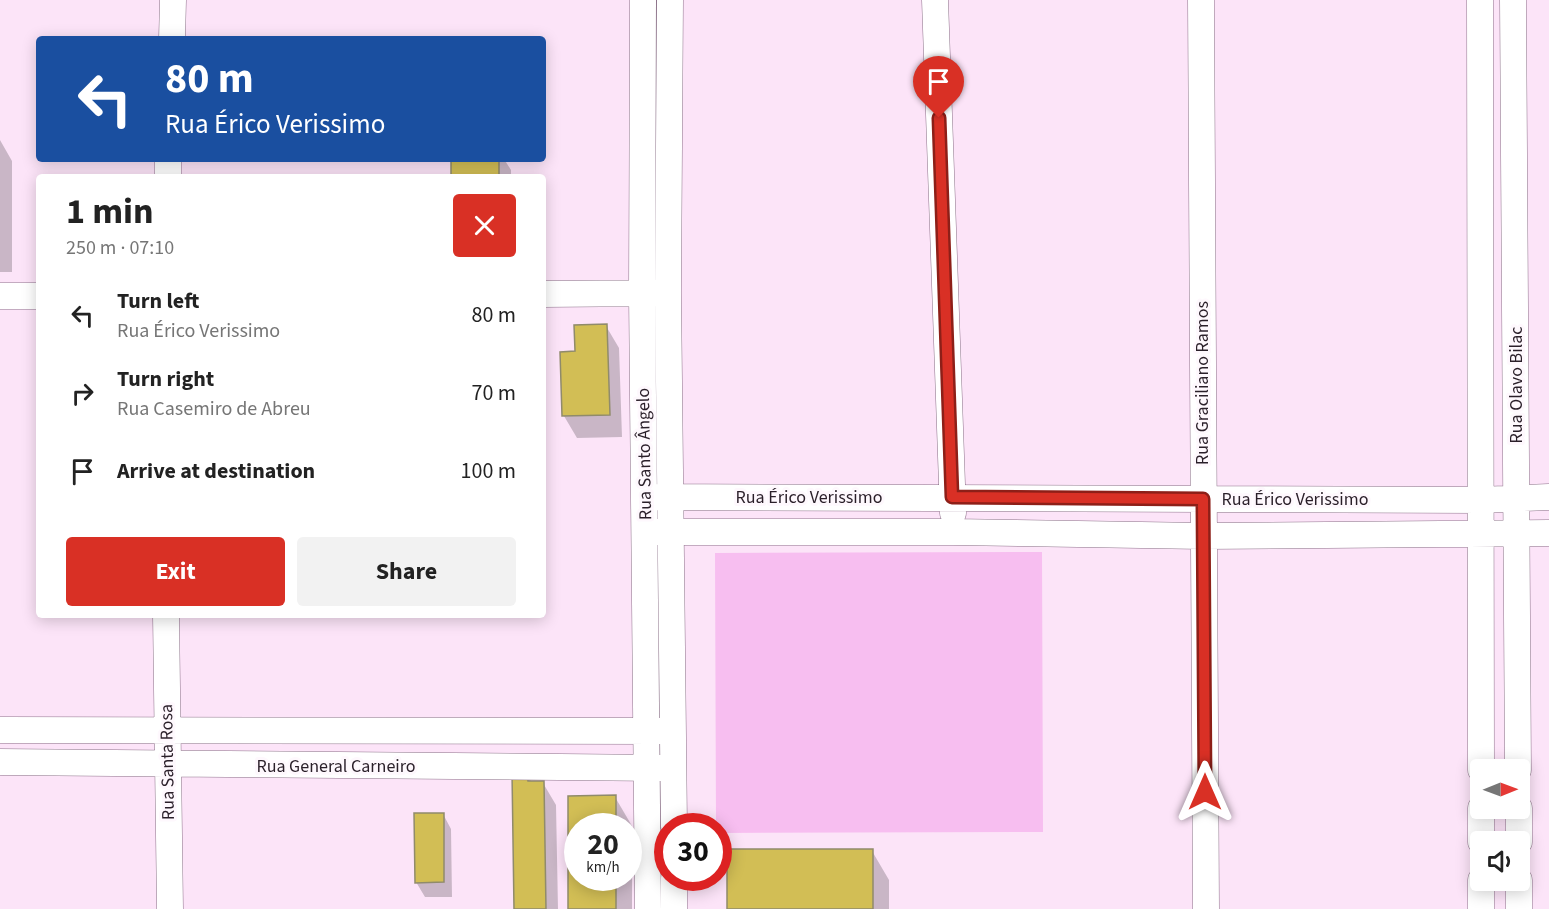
<!DOCTYPE html>
<meta charset="utf-8">
<style>
:root{--surface:#fff;--page:#f2f2f2;--text:#222;--muted:#767676;--accent:#d93025}
body{margin:0;font-family:"Source Sans 3",sans-serif;background:var(--page);color:var(--text);height:100vh;display:flex;flex-direction:column;font-size:22px;white-space:nowrap}
*{box-sizing:border-box;margin:0}
p{font-size:20px;color:var(--muted)}
.icon{flex:none;width:33px;height:33px;fill:none;stroke:currentColor;stroke-width:2;stroke-linecap:round;stroke-linejoin:round}
.map{position:relative;flex:1;overflow:hidden}
.sheet{position:absolute;left:36px;top:174px;width:510px;height:444px;display:flex;flex-direction:column;background:var(--surface);border-radius:6px;box-shadow:0 3px 15px #0003}
.sheet>*{flex:none}
.guide{position:absolute;left:36px;top:36px;width:510px;height:126px;border-radius:6px;box-shadow:0 3px 15px #0003;background:#1a4fa0;color:#fff;overflow:hidden}
.needle{width:39px;rotate:89deg}
.buttons{position:absolute;left:1470px;top:759px;display:grid;gap:12px}
.buttons a{display:grid;place-items:center;width:60px;height:60px;border-radius:6px;background:var(--surface);box-shadow:0 3px 15px #0003;font-size:30px}
.speed{position:absolute;left:564px;top:813px;display:flex;gap:12px;font-size:30px;font-weight:700;text-align:center}
.speed>*{display:grid;place-content:center;width:78px;height:78px;border-radius:50%;background:var(--surface);box-shadow:0 3px 15px #0003;line-height:1}
.speed small{font-size:15px;font-weight:400}
.speed .limit{border:9px solid #d22;background:#fff;color:#111}
.pin{position:absolute;display:grid;place-items:center;width:51px;height:51px;color:#fff;margin:-62px -26px;border-radius:50% 50% 50% 0;rotate:-45deg;box-shadow:0 0 6px #0007}
.pin .icon{rotate:45deg}
.me{position:absolute;width:66px;margin:-33px;rotate:0deg;stroke-linejoin:round;filter:drop-shadow(0 0 4px #0008)}
.turn{display:flex;align-items:center;gap:21px;height:126px;padding:0 30px;font-size:27px}
.turn .icon{width:78px;height:78px;stroke-width:2.5}
.turn b{display:block;font-size:42px;line-height:51px}
.round{display:grid;place-items:center;flex:none;width:63px;height:63px;border-radius:6px;background:var(--page)}
.headline{display:flex;align-items:center;justify-content:space-between;height:102px;padding:0 30px}
h1{font-size:36px;font-weight:700;line-height:45px}
.button{display:flex;gap:12px;margin-top:auto;padding:12px 30px}
.button a{flex:1;height:69px;border-radius:6px;background:var(--accent);color:#fff;font-size:24px;font-weight:700;line-height:69px;text-align:center}
.button a+a{background:var(--page);color:var(--text)}
ul{padding:0;list-style:none}
li{display:flex;align-items:center;gap:18px;height:78px;padding:0 30px}
li div{flex:1}
li b{display:block;font-size:22px}
li em{font-style:normal}
.map>svg:first-child{display:block}
</style>
<div class="map">
<svg width="1549" height="909" viewBox="0 0 1549 909">
<rect width="100%" height="100%" fill="#fce4f8"/>
<path fill="#f7bef0" d="M1042,552L1043,832L719,833L718,826H716L715,553Z"/>
<path fill="#0003" fill-rule="evenodd" d="M0,140L12,161V272H0Z
M453,159H504L511,170V177H453Z
M606,326L619,348L622,437L577,438L564,416Z
M527,774L532,783H543L556,805L558,909H515Z
M569,797H615L632,826V909H569ZM578,826H628V878H578Z
M443,814L451,829L452,897H425L416,882Z
M872,851L889,880V909H728Z"/>
<path fill="#d2be55" stroke="#908b6b" stroke-width="1.5" d="M451,159H499V177H451Z
M607,324L610,415L562,416L560,352L575,351L574,325Z
M512,772H527L528,781H544L546,909H514Z
M616,795V826H578V878H616V909H568V796Z
M414,813H444V882L415,883Z
M727,849H873V909H727Z"/>
<g fill="none" stroke-linecap="round" stroke-linejoin="round">
<defs>
<path id="minor" d="M643,0L642,294L648,909
M670,0L668,293L674,826
M935,0L953,513
M1201,0L1206,909
M1480,0L1481,770
M1513,0L1518,770
M172,39L173,0
M168,177V159
M543,294L659,293
M0,296H39
M645,497L1481,500L1549,497
M645,532H953L1203,536L1549,533
M166,615L170,909
M0,730L663,731
M0,762L663,768
M1481,808V842
M1519,808V842
M674,878V909
M1481,880V909
M1519,880V909"/>
</defs>
<use href="#minor" stroke="#8c7289" stroke-width="27"/>
<use href="#minor" stroke="#fff" stroke-width="26"/>
</g>
<g fill="none" stroke-linecap="round" stroke-linejoin="round">
<defs>
<path id="route" d="M939,118L952,497L1203,499L1205,792"/>
</defs>
<use href="#route" stroke="#8d1f18" stroke-width="15"/>
<use href="#route" stroke="#d93025" stroke-width="10"/>
</g>
<g text-anchor="middle" stroke-width="6" stroke-linejoin="round" paint-order="stroke">
<g font-size="18" fill="#2a1f29" stroke="#fef8fd">
<text transform="translate(1202 383) rotate(-90)" y="6">Rua Graciliano Ramos</text>
<text transform="translate(1516 385) rotate(-90)" y="6">Rua Olavo Bilac</text>
<text transform="translate(644 454) rotate(-91)" y="6">Rua Santo Ângelo</text>
<text x="809" y="503">Rua Érico Verissimo</text>
<text x="1295" y="505">Rua Érico Verissimo</text>
<text transform="translate(167 762) rotate(-91)" y="6">Rua Santa Rosa</text>
<text x="336" y="772">Rua General Carneiro</text>
</g>
</g>
</svg>
<div class="buttons">
<a><svg class="needle" viewBox="-14 -14 28 28"><path d="M0-13l5 13h-10z" fill="#e53935"/><path d="M0 13l5-13h-10z" fill="#767676"/></svg></a>
<a><svg class="icon" aria-label="sound" viewBox="0 0 24 24"><path d="M4 9h4l5-4v14l-5-4H4zM17 9q2 3 0 6"/></svg></a>
</div>
<div class="speed"><div>20<small>km/h</small></div><div class="limit">30</div></div>
<div class="pin" style="left:939px;top:118px;background:#d93025"><svg class="icon" aria-label="arrive" viewBox="0 0 24 24"><path d="M6 21V4h12l-3 4 3 4H6"/></svg></div>
<svg class="me" style="left:1205px;top:792px" viewBox="-20 -20 40 40"><path d="M0-17L14 15 0 8-14 15z" fill="#d93025" stroke="#fff" stroke-width="4"/></svg>
<div class="guide">
<div class="turn"><svg class="icon" aria-label="left" viewBox="0 0 24 24"><path d="M17 20v-9H6M10 6l-5 5 5 5"/></svg><div><b>80 m</b>Rua Érico Verissimo</div></div>
</div>
<section class="sheet">
<div class="headline"><div><h1>1 min</h1><p>250 m · 07:10</p></div><a class="round" style="background:#d93025;color:#fff"><svg class="icon" aria-label="close" viewBox="0 0 24 24"><path d="M6 6l12 12M18 6L6 18"/></svg></a></div>
<ul>
<li><svg class="icon" aria-label="left" viewBox="0 0 24 24"><path d="M17 20v-9H6M10 6l-5 5 5 5"/></svg><div><b>Turn left</b><p>Rua Érico Verissimo</p></div><em>80 m</em></li>
<li><svg class="icon" aria-label="right" viewBox="0 0 24 24"><path d="M7 20v-9h11M14 6l5 5-5 5"/></svg><div><b>Turn right</b><p>Rua Casemiro de Abreu</p></div><em>70 m</em></li>
<li><svg class="icon" aria-label="arrive" viewBox="0 0 24 24"><path d="M6 21V4h12l-3 4 3 4H6"/></svg><div><b>Arrive at destination</b></div><em>100 m</em></li>
</ul>
<div class="button"><a>Exit</a><a>Share</a></div>
</section>
</div>
